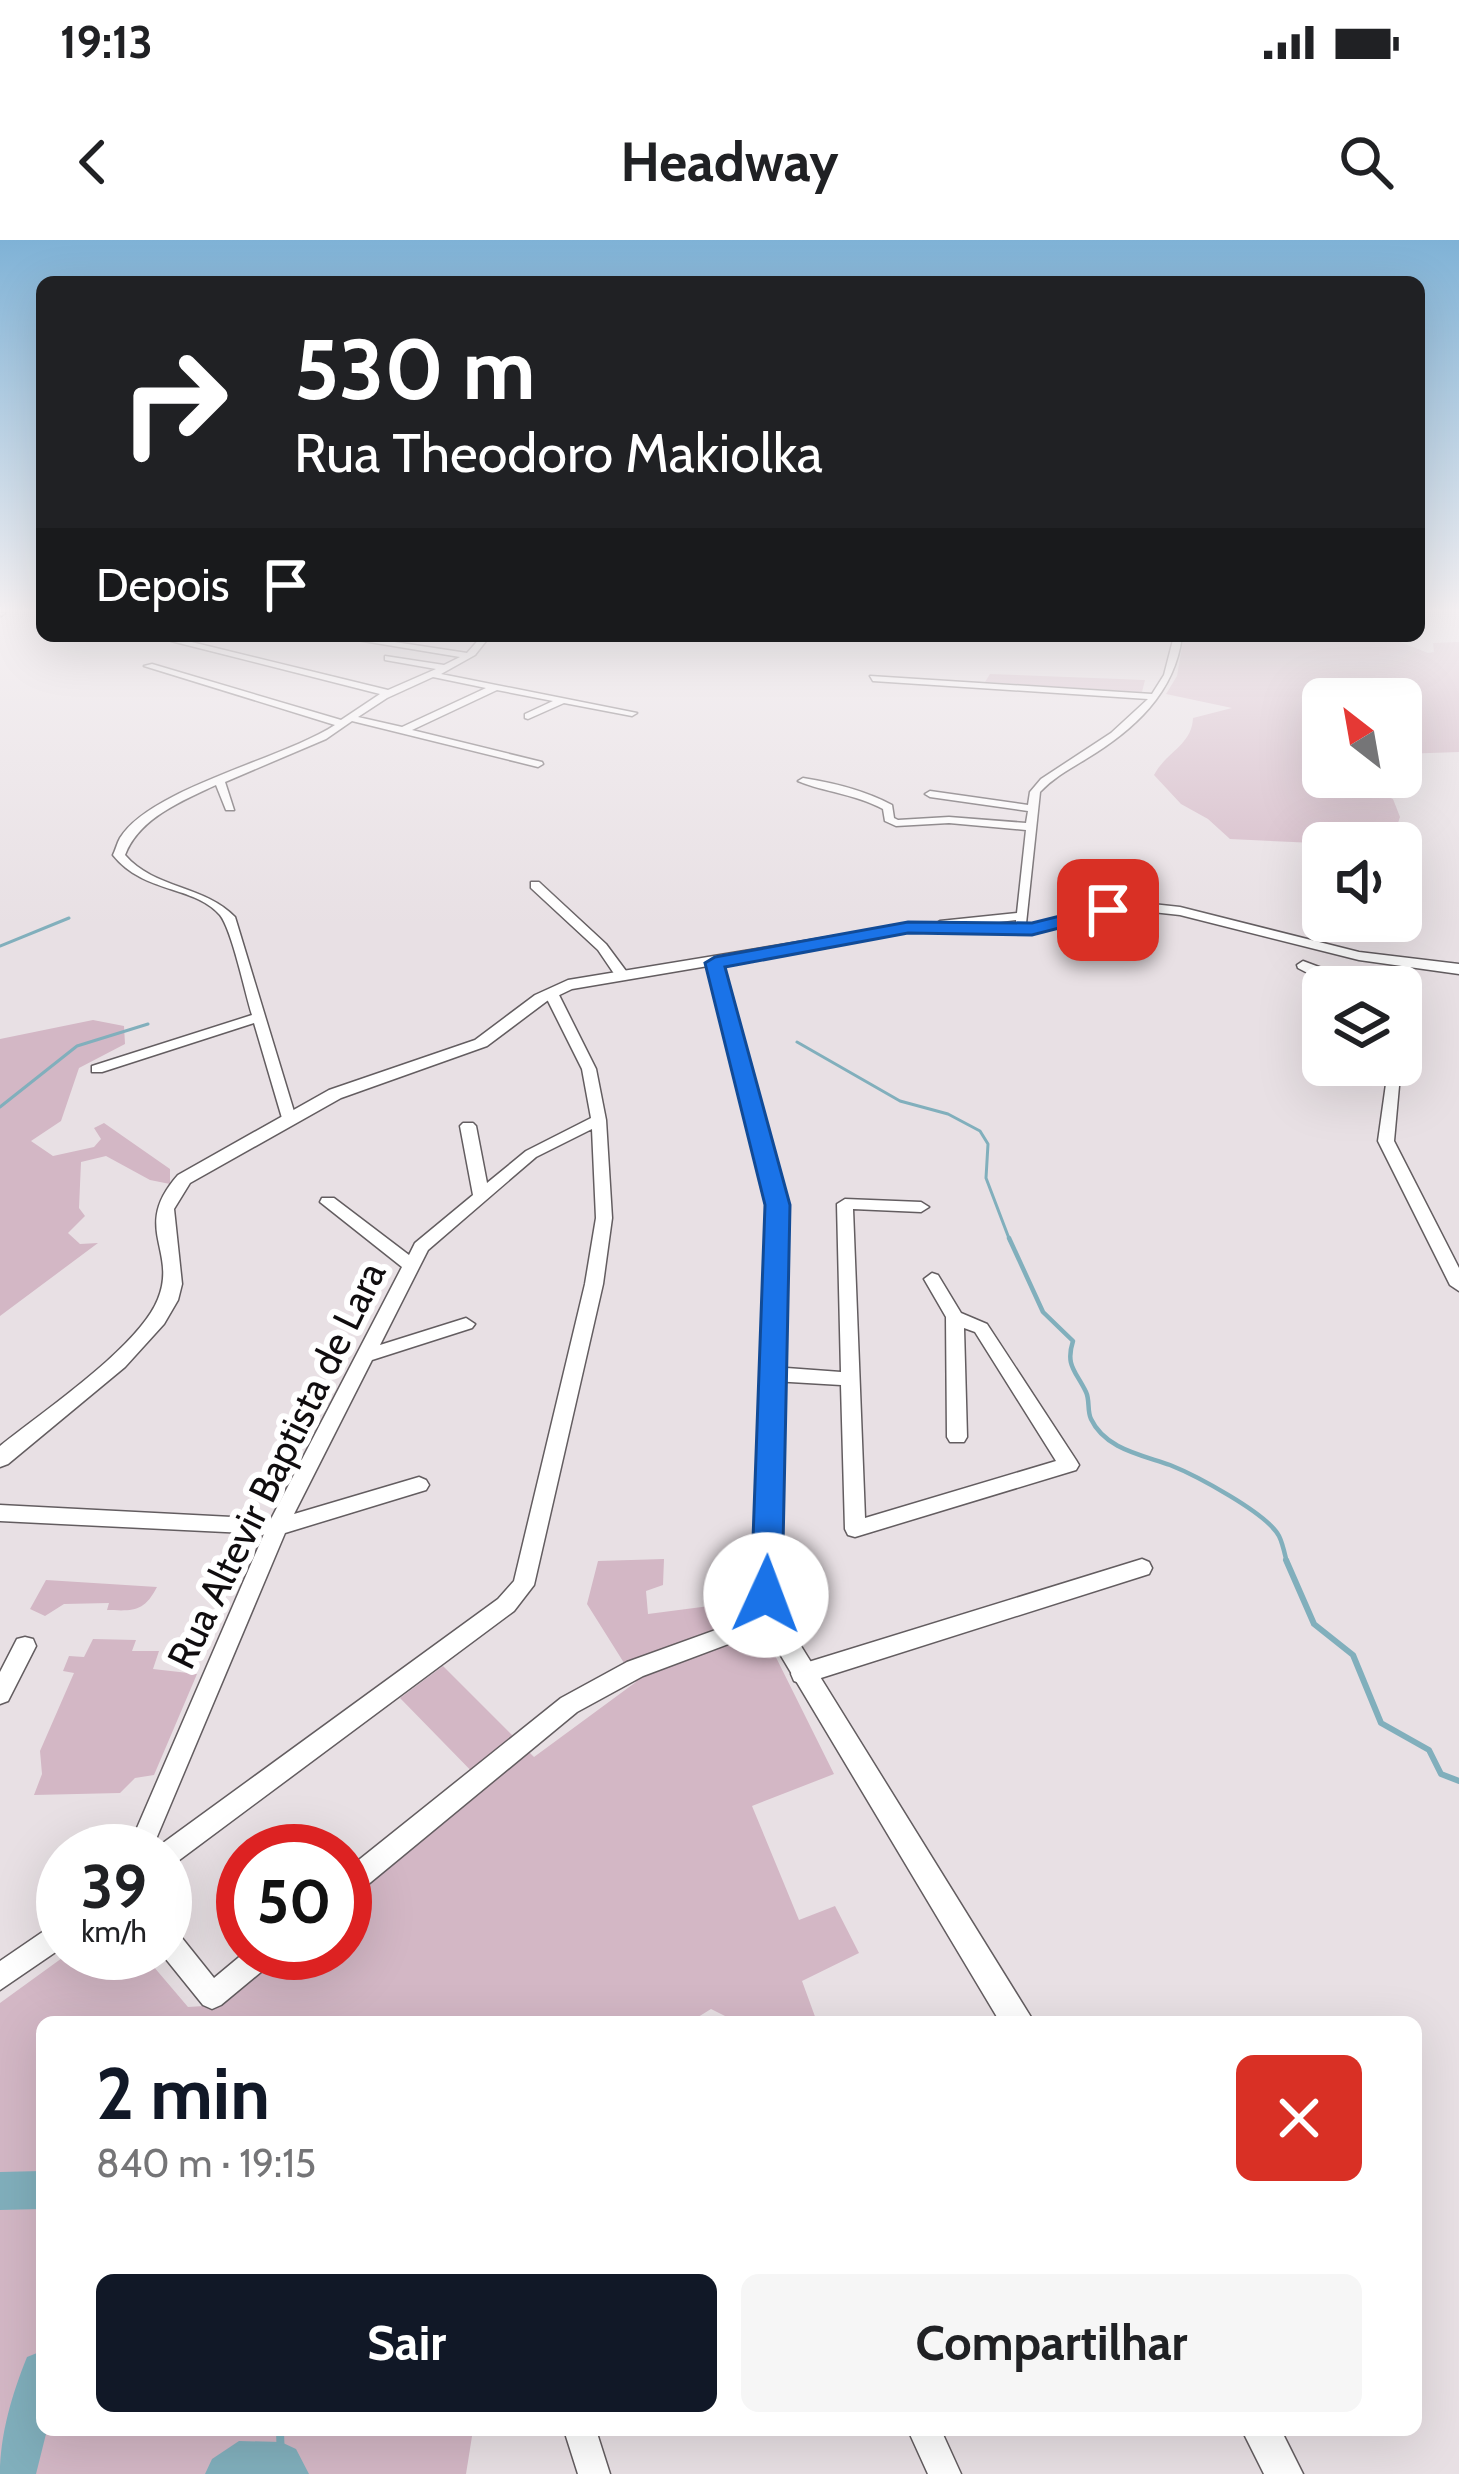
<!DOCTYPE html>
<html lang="pt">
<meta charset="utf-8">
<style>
:root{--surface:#fff;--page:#f6f6f6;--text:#202124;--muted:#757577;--accent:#111827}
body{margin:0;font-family:Cabin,sans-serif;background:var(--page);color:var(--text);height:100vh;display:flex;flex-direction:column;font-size:45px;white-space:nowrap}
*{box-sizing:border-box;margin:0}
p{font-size:39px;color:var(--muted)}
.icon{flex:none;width:66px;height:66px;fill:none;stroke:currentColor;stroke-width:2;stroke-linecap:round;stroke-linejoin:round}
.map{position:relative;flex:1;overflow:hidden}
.sheet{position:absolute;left:36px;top:1776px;width:1386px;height:420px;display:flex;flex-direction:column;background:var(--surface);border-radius:18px;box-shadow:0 12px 48px #0002}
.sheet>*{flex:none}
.top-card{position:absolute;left:36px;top:36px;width:1389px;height:366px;border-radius:18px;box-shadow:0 12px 48px #0002;background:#202124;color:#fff;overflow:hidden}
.needle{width:78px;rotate:329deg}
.tools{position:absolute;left:1302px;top:438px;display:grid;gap:24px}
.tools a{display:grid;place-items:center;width:120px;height:120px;border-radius:18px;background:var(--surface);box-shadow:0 12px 48px #0002;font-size:60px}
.speed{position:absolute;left:36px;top:1584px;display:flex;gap:24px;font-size:60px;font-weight:700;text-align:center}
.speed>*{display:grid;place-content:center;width:156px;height:156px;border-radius:50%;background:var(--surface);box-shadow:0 12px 48px #0002;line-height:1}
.speed small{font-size:30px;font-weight:400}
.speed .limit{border:18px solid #d22;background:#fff;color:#111}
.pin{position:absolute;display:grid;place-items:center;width:102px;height:102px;color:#fff;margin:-51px;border-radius:24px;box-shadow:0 6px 18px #0006}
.me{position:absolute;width:132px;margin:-66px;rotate:2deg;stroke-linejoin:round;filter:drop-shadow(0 0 9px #0008)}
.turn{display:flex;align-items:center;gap:42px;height:252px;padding:0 60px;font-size:54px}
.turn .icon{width:156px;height:156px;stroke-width:2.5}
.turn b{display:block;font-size:84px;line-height:102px}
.then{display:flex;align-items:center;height:114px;padding:0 60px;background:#0003;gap:24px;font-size:45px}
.round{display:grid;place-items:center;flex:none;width:126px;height:126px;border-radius:18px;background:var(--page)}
.summary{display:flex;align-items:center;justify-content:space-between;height:204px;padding:0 60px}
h1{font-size:72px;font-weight:800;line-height:90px;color:var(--accent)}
.button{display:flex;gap:24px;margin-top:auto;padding:24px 60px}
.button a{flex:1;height:138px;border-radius:18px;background:var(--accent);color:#fff;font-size:48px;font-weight:800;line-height:138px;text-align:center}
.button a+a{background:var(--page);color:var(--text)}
.status{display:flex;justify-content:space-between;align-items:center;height:84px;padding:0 60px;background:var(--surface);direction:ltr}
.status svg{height:33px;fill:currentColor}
header{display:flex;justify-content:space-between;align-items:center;height:156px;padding:0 60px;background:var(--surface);font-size:54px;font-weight:800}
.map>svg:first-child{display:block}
</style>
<div class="status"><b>19:13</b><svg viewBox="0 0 49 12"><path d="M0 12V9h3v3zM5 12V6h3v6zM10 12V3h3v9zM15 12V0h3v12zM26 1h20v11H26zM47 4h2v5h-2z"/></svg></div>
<header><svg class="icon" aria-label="back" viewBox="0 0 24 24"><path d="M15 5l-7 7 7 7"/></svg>Headway<svg class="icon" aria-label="search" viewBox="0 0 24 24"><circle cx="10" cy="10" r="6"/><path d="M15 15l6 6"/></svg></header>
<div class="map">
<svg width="1459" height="2234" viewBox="0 0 1459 2234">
<rect width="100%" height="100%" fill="#e8e0e4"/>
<path fill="#d3b7c5" d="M1184,396H1385L1428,413L1434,412L1433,403L1459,402V512L1401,514V459H1323V537H1342L1393,559L1400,577L1397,586L1353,590L1315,603L1230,599L1208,579L1181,564L1154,535C1166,512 1192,505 1193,478L1232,468L1166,454L1177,436Z
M990,434L1145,440L1142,452L985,442Z
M93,780L124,786L125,804L79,828L61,881L31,901L53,916L94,907L101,899L94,888L104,883L170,929V944L150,940L106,916L81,922L79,968L85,976L68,993L80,1004L98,1003L0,1076V799Z
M664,1319L663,1345L646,1351L648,1374L748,1361L834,1534L752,1566L799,1680L835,1666L859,1713L802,1741L817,1782H737L711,1769L690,1782H42V2190H473L466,2234H0V1763L69,1713H142L188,1767L219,1765L281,1713H345V1660L484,1544L400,1458L443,1426L534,1517L636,1442L587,1364L598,1321Z
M46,1340L157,1347C144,1372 134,1371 107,1370L109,1363L64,1364L45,1376L30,1369Z
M93,1399L136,1400L132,1411H159L153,1429L197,1434L154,1535L135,1538L120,1553L34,1555L42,1534L40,1511L74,1433L63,1431L69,1416L84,1417Z"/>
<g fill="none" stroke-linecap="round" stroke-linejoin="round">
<path stroke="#81afbc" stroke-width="3" d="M0,706L69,678
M797,802L900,861L948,874L980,891L988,904L986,938L1010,1001
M0,867L77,806L148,784"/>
<path stroke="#81afbc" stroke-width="4.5" d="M1009,998L1043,1072L1073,1101C1065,1126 1076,1131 1086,1152C1090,1160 1087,1171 1091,1179C1105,1209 1142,1215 1170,1225C1195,1235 1267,1273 1279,1296C1283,1304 1285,1315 1287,1323"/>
<path stroke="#81afbc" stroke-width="6" d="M1286,1320L1314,1384L1353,1415L1381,1483L1429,1510L1441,1534L1459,1541"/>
<path stroke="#81afbc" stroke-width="8" d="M280,2190L281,2224"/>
<path fill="#81afbc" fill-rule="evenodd" d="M42,1931V1969L0,1970V1932Z
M42,2111V2190H47L36,2234H0C0,2195 12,2154 27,2117Z
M239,2201L281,2202L296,2209L309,2234H205L212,2219Z"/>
<defs>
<path id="minor" d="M0,373H5L1,376Z
M333,396H355L467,413L482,396H490L475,415L441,434L637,473L632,476L564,463L528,479L525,478V474L553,461L497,450L412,490L542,522L543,524L538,527L352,481L326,499L225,542L234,570H226L216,545C182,561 139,578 125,615C154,649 204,645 235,677L296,878L289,882L282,878L254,783L102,832H92V826L252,775C245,753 232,690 220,675C194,645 144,654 113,615C116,609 117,603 120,598C151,548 283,519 335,485L144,426L152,424L341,480L380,454L171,401L175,398L388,450L436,429L385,420V416L444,425L460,417ZM433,437L486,448L402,487L358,477L387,458Z
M1174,396H1182C1175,453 1134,490 1086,519C1070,529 1054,537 1040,552L1025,693H1017L1016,680L940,689L934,685L940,681L1017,673L1026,590L949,583L896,586L885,581L883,569C855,554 824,552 798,541L803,538C834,543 864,550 892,565L894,578L898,580L949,577L1026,583L1028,571L930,557L925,554L930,551L1028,565L1030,552L1041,539L1111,493L1148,459L873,441L870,436L1152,454L1164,435Z
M531,642H539L606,704L629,735L627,738H617L598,710L531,648Z
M1303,721L1351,739L1344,743L1319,739L1298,728L1297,725Z
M551,749L558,753L596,829L606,880L612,978L603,1044L534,1345L514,1371L174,1624L165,1628V1611H155L156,1608L498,1359L514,1341L585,1044L596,978L592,889L536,917L428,1010L380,1105L466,1078L475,1084L472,1088L372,1120L294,1274L419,1237L426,1240L429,1245L426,1250L285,1293L151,1611H127L264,1294L0,1281V1265L271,1279L402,1027L320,962L322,958H334L409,1015L415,1003L473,955L460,886L463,883H473L476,886L487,943L526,911L591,878L582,829L544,753Z
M1383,825H1397L1400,835L1394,901L1459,1028V1051L1450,1045L1378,901L1386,844Z
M845,959L921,962L929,967L921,972L853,969L865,1278L1056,1221L975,1092L964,1088L967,1197L964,1202H950L947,1197L946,1077L924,1039L932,1033L938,1035L961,1073L987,1084L1076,1220L1079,1225L1076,1230L855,1297L848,1295L845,1289L841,1145L773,1141L764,1134L773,1127L841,1132L837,964Z
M1142,1319L1149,1322L1152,1328L1149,1334L802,1444L794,1441L791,1434L794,1427L802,1424Z
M771,1370L779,1373L782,1379L779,1385L643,1436L577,1472L354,1656L345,1659V1631L561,1458L627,1422Z
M25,1397L33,1399L36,1406L8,1461L0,1464V1432L17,1399Z
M63,1678V1707L0,1750V1721Z
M165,1684L174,1688L214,1738L244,1713H277L273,1722L221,1765L212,1769L203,1765L161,1713H165Z
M564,2190H596L610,2234H578Z
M908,2190H941L961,2234H928Z"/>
<path id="major" d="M1134,662L1180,667L1359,712L1459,724V734L1359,720L1180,675L1134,670L1032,693L908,692L723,724L787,965L779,1341L783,1377L1034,1782H1000L759,1379L755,1341L769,965L708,726L572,749L547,761L487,806L341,858L190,943L174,969L182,1044L178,1060L164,1084L125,1127L8,1224L0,1227V1206C42,1172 139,1107 158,1059C178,1010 131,988 178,935L329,850L475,800L535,755L568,740L908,684L1032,685Z
M1242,2190H1281L1303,2234H1264Z"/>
</defs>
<use href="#minor" stroke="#635d60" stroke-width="3"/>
<use href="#major" stroke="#635d60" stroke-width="3"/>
<use href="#minor" fill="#fff" fill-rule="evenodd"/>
<use href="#major" fill="#fff" fill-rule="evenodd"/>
</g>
<linearGradient id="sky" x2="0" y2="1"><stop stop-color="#7fb2d6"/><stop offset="0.54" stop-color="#f5f1f3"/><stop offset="1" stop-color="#f5f1f3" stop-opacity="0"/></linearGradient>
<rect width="1459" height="686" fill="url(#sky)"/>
<path fill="#1a73e8" stroke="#114b97" stroke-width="3" d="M1108,664L1117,670L1114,674L1032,695L908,693L725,727L790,965L782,1355L778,1364L766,1368L755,1364L751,1355L765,965L705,723L715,717L908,682L1032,683Z"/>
<g text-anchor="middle" stroke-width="12" stroke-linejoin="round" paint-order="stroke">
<g font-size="39" fill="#100d0f" stroke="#fff">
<text transform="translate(276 1225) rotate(-64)" y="14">Rua Altevir Baptista de Lara</text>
</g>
</g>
</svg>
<div class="tools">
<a><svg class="needle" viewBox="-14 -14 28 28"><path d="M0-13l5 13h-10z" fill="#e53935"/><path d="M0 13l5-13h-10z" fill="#757577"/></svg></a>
<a><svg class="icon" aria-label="sound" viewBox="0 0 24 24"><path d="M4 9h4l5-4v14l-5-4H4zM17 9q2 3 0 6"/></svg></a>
<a><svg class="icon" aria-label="layers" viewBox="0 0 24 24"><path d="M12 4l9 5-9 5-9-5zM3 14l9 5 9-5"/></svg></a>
</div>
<div class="speed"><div>39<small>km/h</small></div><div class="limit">50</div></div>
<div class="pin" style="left:1108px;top:670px;background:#d93025"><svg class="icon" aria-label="arrive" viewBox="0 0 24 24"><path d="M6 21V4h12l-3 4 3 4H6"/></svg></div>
<svg class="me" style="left:766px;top:1355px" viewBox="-20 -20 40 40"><circle r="19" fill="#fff"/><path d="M0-13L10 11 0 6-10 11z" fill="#1a73e8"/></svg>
<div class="top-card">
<div class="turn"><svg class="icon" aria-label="right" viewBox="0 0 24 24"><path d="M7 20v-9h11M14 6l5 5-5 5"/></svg><div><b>530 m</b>Rua Theodoro Makiolka</div></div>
<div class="then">Depois<svg class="icon" aria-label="arrive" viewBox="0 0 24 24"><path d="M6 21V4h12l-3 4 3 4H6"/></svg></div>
</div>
<section class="sheet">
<div class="summary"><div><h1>2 min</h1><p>840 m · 19:15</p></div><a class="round" style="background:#d93025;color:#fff"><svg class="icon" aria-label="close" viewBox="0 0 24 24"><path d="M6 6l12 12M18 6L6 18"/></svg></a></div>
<div class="button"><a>Sair</a><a>Compartilhar</a></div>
</section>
</div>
